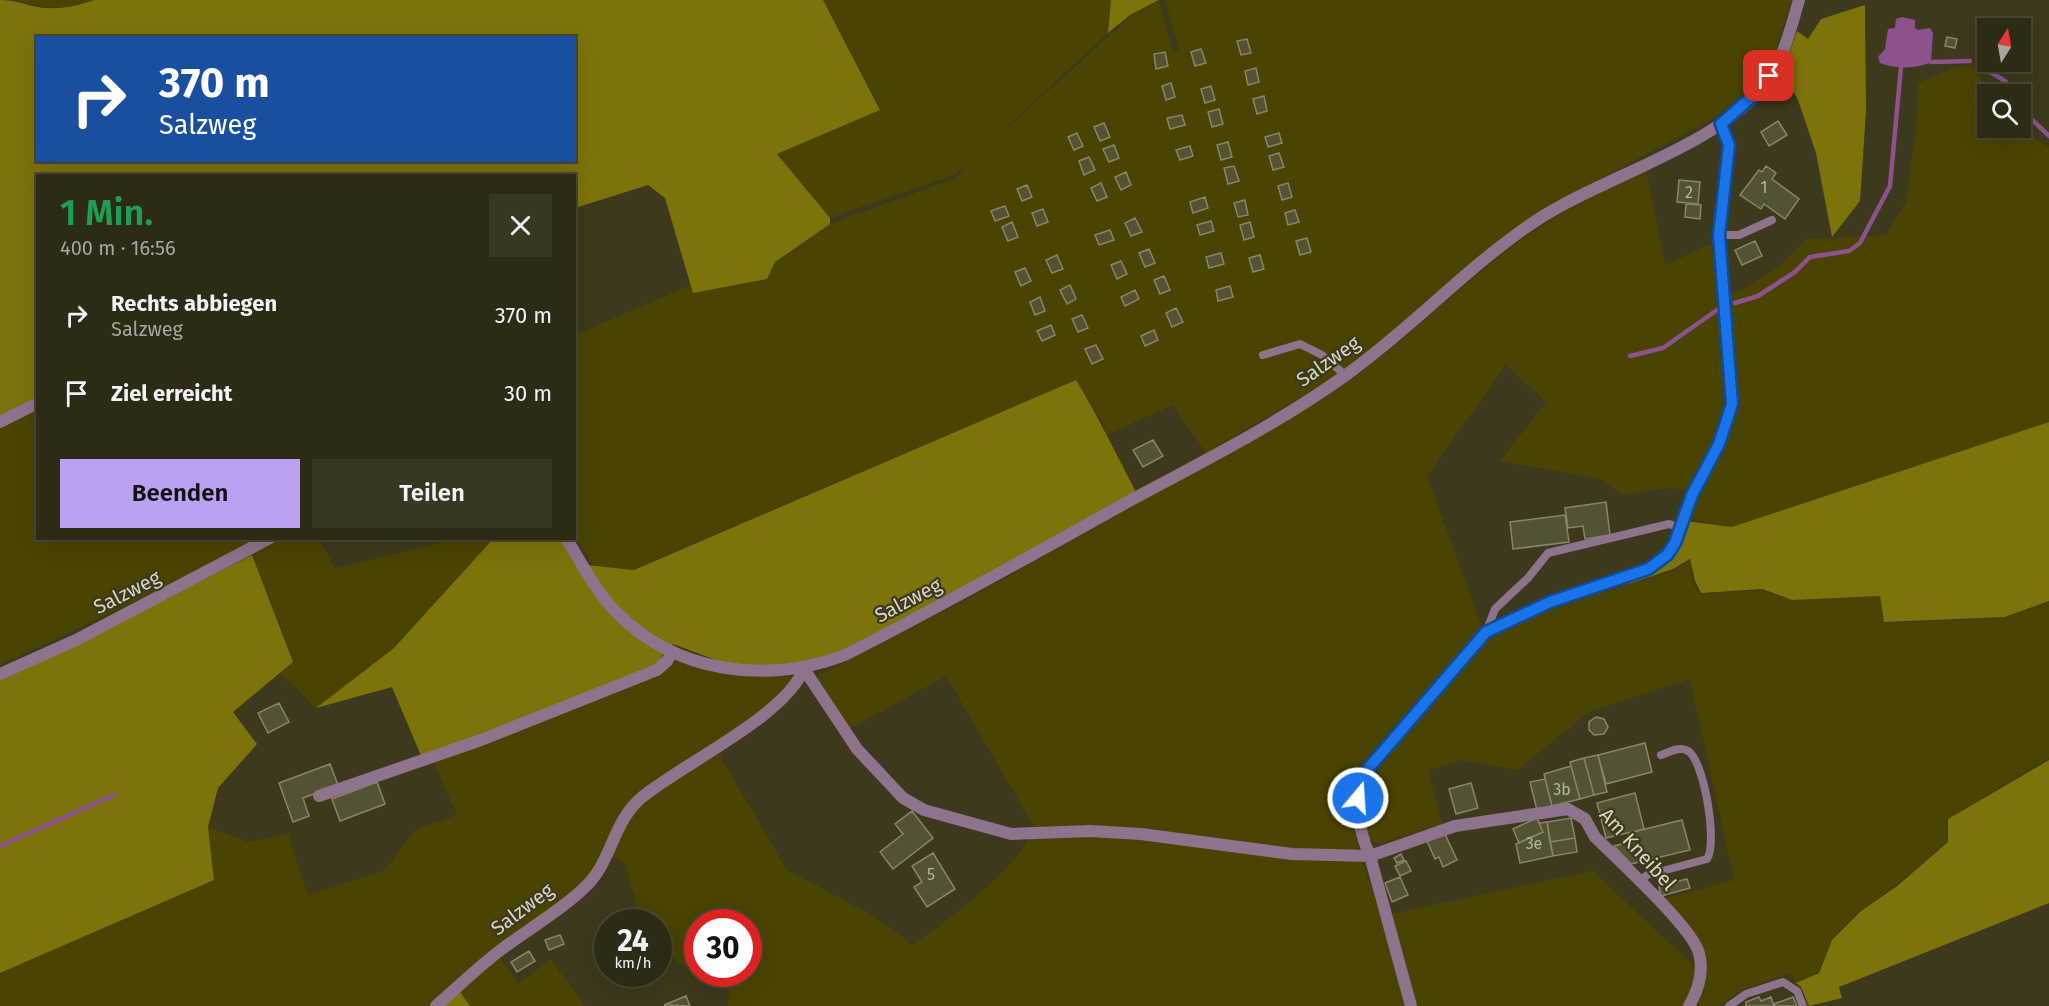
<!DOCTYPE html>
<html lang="de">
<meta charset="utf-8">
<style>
:root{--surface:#2d2b15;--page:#393722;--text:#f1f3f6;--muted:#a7a7a0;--line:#484734;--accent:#bca0f2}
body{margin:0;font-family:"Fira Sans",sans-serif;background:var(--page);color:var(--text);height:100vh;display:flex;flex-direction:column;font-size:22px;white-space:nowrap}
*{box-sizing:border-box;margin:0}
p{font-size:20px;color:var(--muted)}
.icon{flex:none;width:33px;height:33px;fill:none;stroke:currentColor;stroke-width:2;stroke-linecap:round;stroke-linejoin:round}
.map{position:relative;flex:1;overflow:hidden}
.panel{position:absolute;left:36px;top:174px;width:540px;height:366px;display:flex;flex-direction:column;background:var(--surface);border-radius:0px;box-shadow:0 6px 24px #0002,0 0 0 2px var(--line)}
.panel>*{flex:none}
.hud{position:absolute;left:36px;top:36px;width:540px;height:126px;border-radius:0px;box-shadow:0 6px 24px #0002,0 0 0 2px var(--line);background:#1a4fa0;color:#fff;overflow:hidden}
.needle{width:39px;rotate:11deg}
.fabs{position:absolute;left:1977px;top:18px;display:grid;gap:12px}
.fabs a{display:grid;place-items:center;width:54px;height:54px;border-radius:0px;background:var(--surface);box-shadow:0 6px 24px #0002,0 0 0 2px var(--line);font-size:30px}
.speed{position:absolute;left:594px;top:909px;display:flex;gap:12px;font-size:30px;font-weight:700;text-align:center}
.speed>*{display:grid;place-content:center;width:78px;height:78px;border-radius:50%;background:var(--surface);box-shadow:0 6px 24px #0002,0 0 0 2px var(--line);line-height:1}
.speed small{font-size:15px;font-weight:400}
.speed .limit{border:9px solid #d22;background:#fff;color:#111}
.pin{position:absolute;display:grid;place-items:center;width:51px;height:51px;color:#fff;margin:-26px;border-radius:12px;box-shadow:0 3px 9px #0006}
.me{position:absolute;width:66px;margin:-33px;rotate:18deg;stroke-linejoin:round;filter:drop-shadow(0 0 4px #0008)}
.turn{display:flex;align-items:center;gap:21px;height:126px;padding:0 24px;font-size:27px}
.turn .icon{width:78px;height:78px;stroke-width:2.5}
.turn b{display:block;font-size:42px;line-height:51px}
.round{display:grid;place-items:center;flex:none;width:63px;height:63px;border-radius:0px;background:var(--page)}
.head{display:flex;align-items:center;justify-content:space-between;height:102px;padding:0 24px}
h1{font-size:36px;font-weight:600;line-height:45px;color:#1e9e55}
.primary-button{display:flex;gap:12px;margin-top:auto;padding:12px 24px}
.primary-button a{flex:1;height:69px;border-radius:0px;background:var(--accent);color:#111;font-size:24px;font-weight:600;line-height:69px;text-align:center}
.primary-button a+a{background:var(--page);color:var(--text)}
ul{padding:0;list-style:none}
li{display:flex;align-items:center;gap:18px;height:78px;padding:0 24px}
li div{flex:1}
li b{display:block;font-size:22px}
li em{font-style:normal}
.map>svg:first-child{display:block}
</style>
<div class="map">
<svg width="2049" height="1006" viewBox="0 0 2049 1006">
<rect width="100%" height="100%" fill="#3c391c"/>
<path fill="#4a4403" d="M15,0H94C67,10 42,9 15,0Z
M823,0H1111L1108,33L955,175L829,218L777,154L880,109Z
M1165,0H1792L1773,58L1755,84L1716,117L1533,215L1340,374L1206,453L1173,405L1106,435L1103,424L1076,380L633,570L593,565L575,535V335L691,285L693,293L763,275L775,262L830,224L956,178L967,164L1131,16L1159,1L1173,52L1179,50Z
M1972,65L1991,94H1988V128H2017L2049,147V422L1732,527L1687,519L1732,416L1727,295C1761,284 1783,263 1808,239L1886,235L1906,202L1916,129L1918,83L1954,67Z
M1646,169L1665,265L1717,241L1728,413L1691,490L1667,488L1622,495L1600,479L1500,461L1546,402L1506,365L1427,476L1481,624L1478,633L1367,757C1348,790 1350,810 1358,846L1409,1006H728L729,985L705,974H748V922H698L697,970L678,963L659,943L658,922H641L625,863L610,855L635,807L717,751L787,870L872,915L912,944C946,924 1021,864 1035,828L946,676L849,729L816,682L818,676L973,596L1318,402C1384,360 1439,305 1500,256C1544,220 1595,194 1646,169Z
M37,407L38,538L261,539L190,575L0,665V426Z
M282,539H319L335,568L456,539H493L394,648L316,708L280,673L293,662L252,555Z
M1690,560L1692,582L1700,594L1762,590L1791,600L1880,596L1884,623L2004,618L2049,602V758L1947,819V842L1896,885L1860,911L1832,940L1818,972L1796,983L1791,973L1743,989L1719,1006H1693C1720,954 1696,938 1664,899L1734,880L1690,679L1588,712L1518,770L1463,760L1428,770L1442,824L1379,844L1369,840L1362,800L1368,776L1493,635L1550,608L1673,571Z
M684,659L756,675L795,677L759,713L641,796L586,882L432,1006H0V973L214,880L208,827L218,788L208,827L248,842L288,834L308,895L385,870L416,829L457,815L432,758Z
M1592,871L1697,968L1699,976L1687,1006H1415L1391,914Z
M498,955L518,983L551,960L585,1006H470L458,989Z"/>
<path fill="#7d730b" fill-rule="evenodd" d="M0,0C13,0 21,3 33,6C53,11 75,7 94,0H823L880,110L777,154L830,218V224L775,262L767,279L693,293L665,198L648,185L575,208L574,176H38L37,397L0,416ZM38,38H574V160H38Z
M1111,0H1159L1130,15L1108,33Z
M1865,5L1866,111L1860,201L1832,237L1816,153L1798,100L1783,70L1797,31L1808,39L1821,19Z
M1076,380C1098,416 1116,454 1136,492L971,586L802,670L724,663L673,644L663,653L658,668L422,758L392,687L316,708L394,648L493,539H560L578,564L634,570Z
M2049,422V601L2005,617L1884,622L1880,596L1792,600L1762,589L1701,593L1695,581L1690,559L1673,569L1626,585L1651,570L1686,521L1732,527Z
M252,555L293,662L233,712L257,744L218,788L208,827L214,880L0,973V675L139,612Z
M2049,760V903L1839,987L1842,998L1809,1006L1801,987L1796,983L1819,973L1832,940L1861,911L1897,886L1948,842V819Z
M458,989L470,1006H439Z"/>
<path fill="#8d528d" d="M1902,17L1915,20V28L1918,30L1930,28L1933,33L1931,62C1918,69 1894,69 1880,63L1878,57L1885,49L1888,29L1895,28L1896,19Z"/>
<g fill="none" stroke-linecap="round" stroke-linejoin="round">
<path stroke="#8d528d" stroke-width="4.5" d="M1931,62L1970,61
M1990,72L2005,81L2013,94
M2020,108L2049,136
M1735,303L1758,296L1795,272L1810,257L1849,251L1860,243L1890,186L1901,67
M1630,356L1663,348L1717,310
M0,846L114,795"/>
</g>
<path fill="#545234" stroke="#898667" stroke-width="1.5" d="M1947,37L1957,39L1955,48L1945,46Z
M1247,39L1251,53L1241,55L1237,41Z
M1201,49L1206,63L1195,66L1191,52Z
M1165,52L1168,66L1156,69L1154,54Z
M1256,68L1259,82L1248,85L1245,71Z
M1171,83L1175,97L1166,100L1162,86Z
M1211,86L1215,100L1205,103L1201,89Z
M1264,96L1267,111L1257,114L1253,99Z
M1219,109L1223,124L1212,127L1208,112Z
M1182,115L1185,125L1170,129L1167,118Z
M1778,121L1787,135L1769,146L1761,132Z
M1104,123L1110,137L1100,141L1094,127Z
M1077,133L1083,146L1074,150L1068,137Z
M1279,133L1282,143L1268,147L1265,137Z
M1228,142L1232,157L1221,160L1217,145Z
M1114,145L1119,158L1109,162L1103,149Z
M1190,146L1193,156L1180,160L1176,150Z
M1279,153L1284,167L1273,170L1269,156Z
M1089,157L1095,170L1084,175L1079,161Z
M1234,166L1239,181L1228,184L1224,168Z
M1766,166L1776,173L1772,179L1799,199L1785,219L1764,204L1761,209L1740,195L1759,170L1762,172Z
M1126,172L1131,185L1121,190L1115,177Z
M1679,180L1700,182L1698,204L1677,202Z
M1101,183L1107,197L1097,201L1091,188Z
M1288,183L1292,197L1282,200L1278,186Z
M1027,185L1032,197L1022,201L1017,189Z
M1205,197L1208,208L1193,213L1190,202Z
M1245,200L1248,215L1238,217L1234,203Z
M1686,204L1701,205L1700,219L1685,217Z
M1005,206L1009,216L995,221L991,211Z
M1043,209L1048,222L1037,226L1032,213Z
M1295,210L1299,222L1288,225L1285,213Z
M1135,218L1142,232L1131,236L1125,223Z
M1211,221L1214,231L1200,235L1197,225Z
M1012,222L1018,237L1008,241L1002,227Z
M1250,222L1254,237L1244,240L1240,225Z
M1110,230L1114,240L1099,245L1095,235Z
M1307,238L1311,252L1300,255L1296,241Z
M1755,241L1762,256L1742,265L1735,250Z
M1149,249L1155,263L1145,267L1139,253Z
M1221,253L1224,264L1209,268L1206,257Z
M1057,255L1063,269L1052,273L1046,260Z
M1260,255L1264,269L1253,272L1249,258Z
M1121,261L1127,274L1117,279L1111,265Z
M1025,268L1031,281L1021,286L1015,272Z
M1164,276L1170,290L1160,294L1154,280Z
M1070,285L1076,299L1067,304L1060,290Z
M1230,286L1233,297L1218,301L1216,290Z
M1135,290L1139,299L1125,306L1121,297Z
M1040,297L1045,311L1035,315L1030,302Z
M1176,308L1183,322L1172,327L1166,313Z
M1082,315L1088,328L1078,332L1072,319Z
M1051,325L1055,335L1042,341L1037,331Z
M1154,330L1158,340L1145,346L1141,336Z
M1353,340L1357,347L1350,351L1346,344Z
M1096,345L1103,359L1092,364L1085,349Z
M1153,440L1163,456L1143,467L1133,450Z
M1606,502L1610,535L1585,539L1583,526L1568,528L1565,508Z
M1565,515L1569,542L1513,549L1510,522Z
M279,703L289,722L268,733L258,713Z
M1596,717L1604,719L1608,727L1604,734L1594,735L1589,730V722Z
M1645,743L1652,772L1606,784L1598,755Z
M1598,755L1607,792L1594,795L1584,758Z
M1584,758L1594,795L1580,799L1570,762Z
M330,764L338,785L303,798L309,816L293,822L279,783Z
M1571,766L1580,799L1552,806L1544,774Z
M1545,779L1552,806L1537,810L1530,782Z
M377,782L385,804L340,821L332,799Z
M1471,783L1478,808L1456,814L1449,789Z
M1635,793L1644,829L1606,838L1597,803Z
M912,811L933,838L893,869L880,852L903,834L895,824Z
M1537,818L1543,832L1519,843L1513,829Z
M1571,818L1575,838L1550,842L1547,822Z
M1682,820L1690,850L1631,864L1614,846L1631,842L1629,833Z
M1547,822L1553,856L1520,863L1516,844L1543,832L1539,823Z
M1445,834L1457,860L1443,867L1439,857L1435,859L1427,841Z
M1575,838L1577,852L1553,856L1550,842Z
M933,853L955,889L927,907L914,887L922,882L912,866Z
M1401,854L1404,860L1397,863L1394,858Z
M1406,861L1411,871L1400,876L1395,866Z
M1400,877L1408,895L1392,902L1385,883Z
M1687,879L1690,888L1661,896L1659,886Z
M560,935L564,944L549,950L545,940Z
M529,951L535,961L517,972L511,962Z
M686,996L690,1006L664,1005Z
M1759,997L1761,1001L1771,997L1774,1006H1746V1002Z
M1793,997L1797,1006H1775L1774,1004Z"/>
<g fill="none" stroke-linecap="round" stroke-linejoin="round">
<path stroke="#8e738d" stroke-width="8" d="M1720,235H1739L1772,220
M1263,355L1300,344L1322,355L1345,375
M1486,632L1495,609L1528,578L1548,553L1669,524L1681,528
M1639,882L1647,875L1707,859C1718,844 1704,760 1688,751C1680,746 1669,752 1661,755
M1729,1006L1746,994L1783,982L1797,991L1803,1006"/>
<path stroke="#8e738d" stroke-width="12" d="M0,422L38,403
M566,538C581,562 595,590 615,611C675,673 766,685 845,655C942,606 1036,553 1131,500C1204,461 1279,423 1346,375C1412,328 1467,267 1534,222C1601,177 1713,148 1763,87C1782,64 1791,28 1799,0
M804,669L857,749L903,798L924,810L1011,834L1090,831L1141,834L1292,854L1370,856L1455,826L1568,809L1585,819L1595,837C1617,859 1692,927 1699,953C1704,972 1699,989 1689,1006
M0,674L76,640L270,538
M319,796L481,740L657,670L667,661L672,652
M436,1006C458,987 479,966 502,949C526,931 570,904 589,883C612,858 614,821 641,798C683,763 783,718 804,669
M1411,1006L1370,856C1358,831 1356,805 1361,777L1486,632L1549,602L1648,569L1667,555L1675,543L1693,495L1719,444L1732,404L1720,235L1729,145L1721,124"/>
</g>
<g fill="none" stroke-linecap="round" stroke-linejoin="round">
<defs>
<path id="route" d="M1358,798L1361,777L1486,632L1550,602L1648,569L1667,555L1675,543L1692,495L1719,444L1732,404L1719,235L1729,145L1721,124L1763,87L1769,76"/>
</defs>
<use href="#route" stroke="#114b97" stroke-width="15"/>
<use href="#route" stroke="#1a73e8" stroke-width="10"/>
</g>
<g text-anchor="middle" stroke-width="4.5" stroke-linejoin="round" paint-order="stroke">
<g font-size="16" fill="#b6b4a1">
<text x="1764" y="193">1</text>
<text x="1689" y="198">2</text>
<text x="1562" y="795">3b</text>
<text x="1534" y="849">3e</text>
<text x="931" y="880">5</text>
</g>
<g font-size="20" fill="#d7d5c5" stroke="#3c391c">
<text transform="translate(1328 361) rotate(-35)" y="7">Salzweg</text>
<text transform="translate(127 592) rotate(-27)" y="7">Salzweg</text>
<text transform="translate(908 600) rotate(-28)" y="7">Salzweg</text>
<text transform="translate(1638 849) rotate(48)" y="7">Am Kneibel</text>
<text transform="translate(522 909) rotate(-37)" y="7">Salzweg</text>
</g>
</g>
</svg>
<div class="fabs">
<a><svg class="needle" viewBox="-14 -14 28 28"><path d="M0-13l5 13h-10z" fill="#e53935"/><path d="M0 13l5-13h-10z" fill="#a7a7a0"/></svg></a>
<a><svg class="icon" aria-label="search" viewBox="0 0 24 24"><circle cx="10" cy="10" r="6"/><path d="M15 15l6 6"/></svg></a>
</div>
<div class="speed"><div>24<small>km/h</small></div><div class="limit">30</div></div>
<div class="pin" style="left:1769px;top:76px;background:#d93025"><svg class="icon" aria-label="arrive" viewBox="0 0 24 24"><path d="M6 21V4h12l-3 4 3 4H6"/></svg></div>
<svg class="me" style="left:1358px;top:798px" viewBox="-20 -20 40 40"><circle r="17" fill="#1a73e8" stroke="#fff" stroke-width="3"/><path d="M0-11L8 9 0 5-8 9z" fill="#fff"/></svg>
<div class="hud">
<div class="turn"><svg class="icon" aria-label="right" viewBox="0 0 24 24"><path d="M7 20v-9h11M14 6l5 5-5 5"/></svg><div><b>370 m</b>Salzweg</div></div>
</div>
<section class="panel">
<div class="head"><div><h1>1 Min.</h1><p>400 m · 16:56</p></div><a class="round"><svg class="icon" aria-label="close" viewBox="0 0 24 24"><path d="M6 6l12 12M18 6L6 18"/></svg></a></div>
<ul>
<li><svg class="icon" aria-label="right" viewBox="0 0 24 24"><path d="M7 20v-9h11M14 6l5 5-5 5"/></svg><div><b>Rechts abbiegen</b><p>Salzweg</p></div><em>370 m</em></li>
<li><svg class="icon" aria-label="arrive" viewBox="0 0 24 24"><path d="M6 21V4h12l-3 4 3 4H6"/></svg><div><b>Ziel erreicht</b></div><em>30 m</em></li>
</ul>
<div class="primary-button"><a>Beenden</a><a>Teilen</a></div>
</section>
</div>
